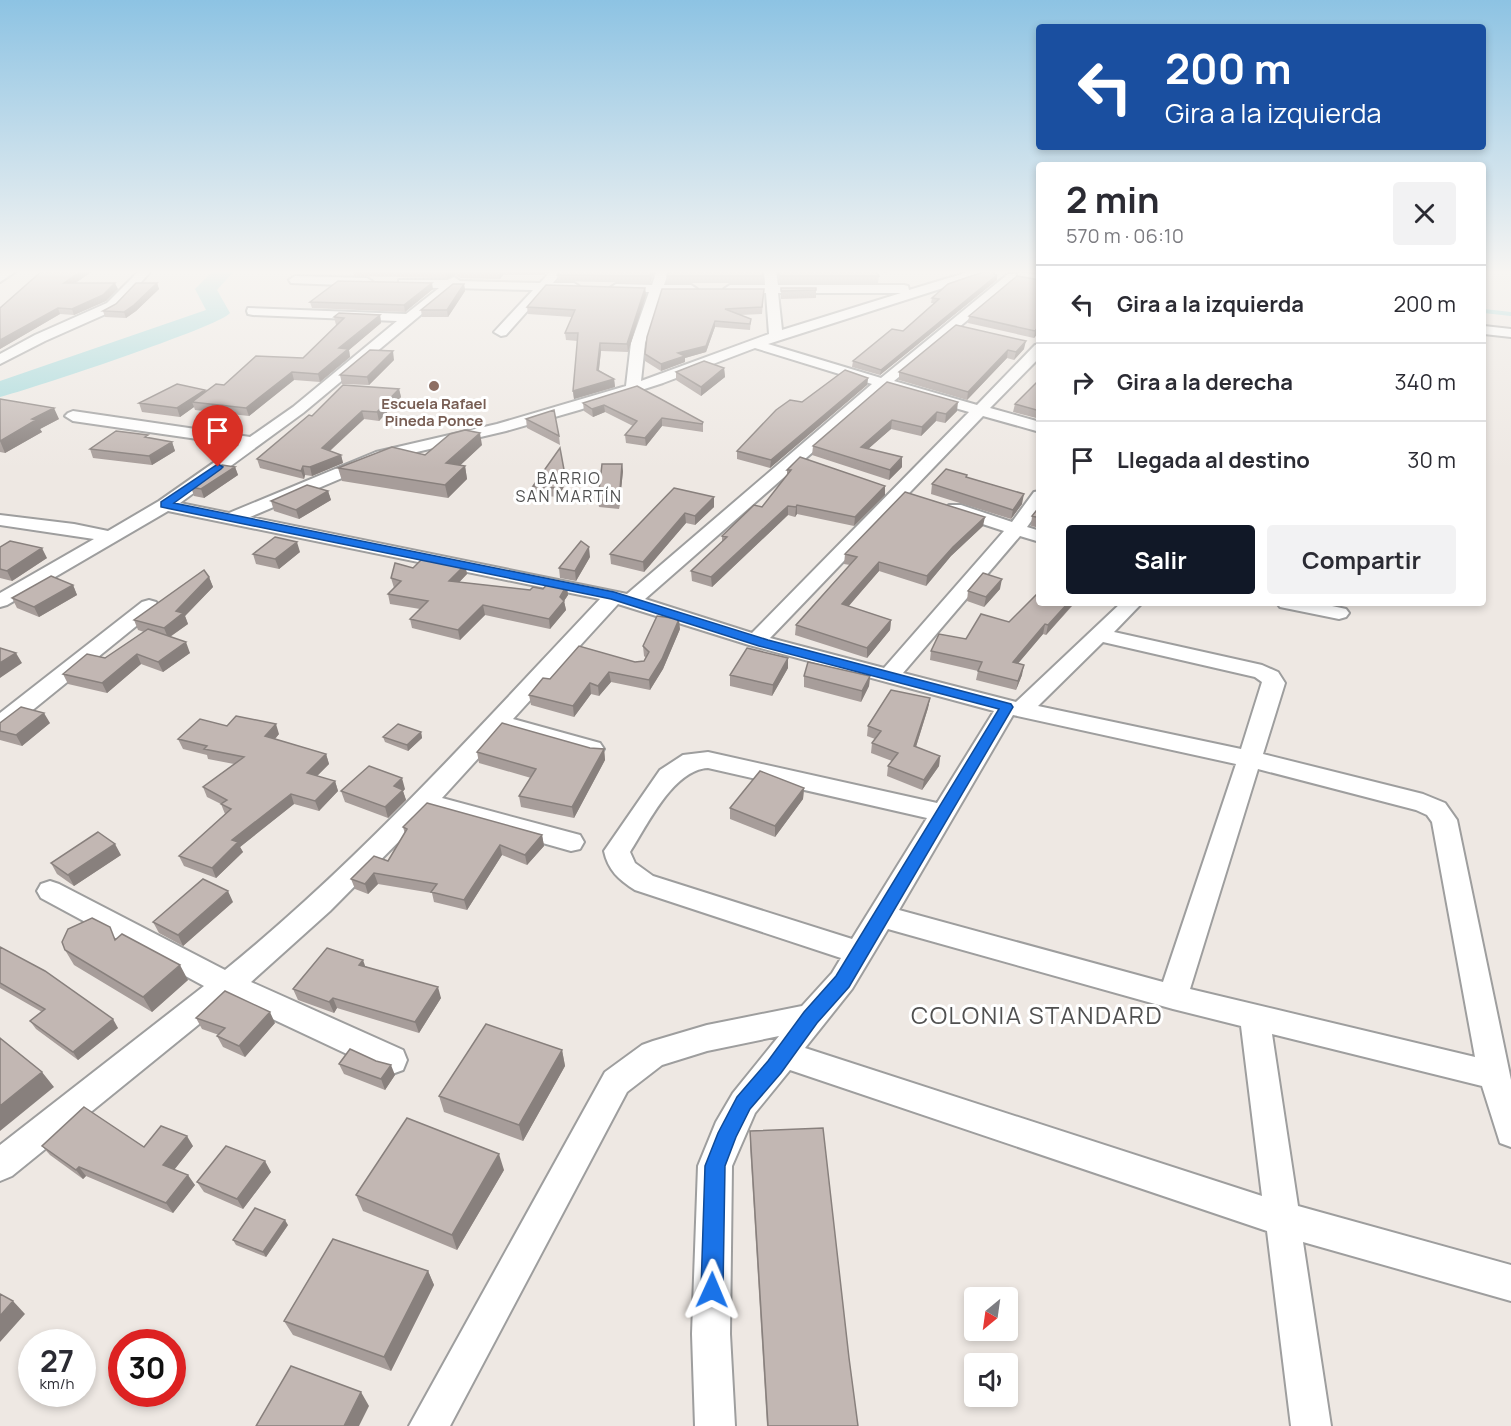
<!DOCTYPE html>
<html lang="es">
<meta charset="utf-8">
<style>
:root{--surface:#fff;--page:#f2f2f3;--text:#2b2b33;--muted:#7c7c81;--line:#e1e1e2;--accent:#111827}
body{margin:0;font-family:Manrope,sans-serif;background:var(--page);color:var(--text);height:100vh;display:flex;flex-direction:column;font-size:22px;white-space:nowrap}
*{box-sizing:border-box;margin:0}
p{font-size:20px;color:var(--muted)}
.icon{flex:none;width:33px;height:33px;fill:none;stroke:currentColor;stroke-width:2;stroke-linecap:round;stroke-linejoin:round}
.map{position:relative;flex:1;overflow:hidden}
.side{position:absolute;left:1036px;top:162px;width:450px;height:444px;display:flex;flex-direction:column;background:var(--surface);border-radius:6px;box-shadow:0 3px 9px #0003}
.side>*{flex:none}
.top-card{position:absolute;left:1036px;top:24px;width:450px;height:126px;border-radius:6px;box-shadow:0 3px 9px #0003;background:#1a4fa0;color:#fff;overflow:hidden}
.needle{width:39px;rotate:209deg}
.controls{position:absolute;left:964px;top:1287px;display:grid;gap:12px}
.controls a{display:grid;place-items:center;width:54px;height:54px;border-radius:6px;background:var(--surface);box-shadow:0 3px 9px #0003;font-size:30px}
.speed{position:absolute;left:18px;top:1329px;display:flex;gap:12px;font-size:30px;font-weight:700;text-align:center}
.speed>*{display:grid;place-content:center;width:78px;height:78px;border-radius:50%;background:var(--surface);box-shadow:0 3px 9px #0003;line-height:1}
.speed small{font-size:15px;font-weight:400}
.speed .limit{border:9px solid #d22;background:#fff;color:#111}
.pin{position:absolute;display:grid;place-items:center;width:51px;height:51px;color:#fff;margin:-62px -26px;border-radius:50% 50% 50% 0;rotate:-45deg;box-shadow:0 0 6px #0007}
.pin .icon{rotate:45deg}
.me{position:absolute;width:66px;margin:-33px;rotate:1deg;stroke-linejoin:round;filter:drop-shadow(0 0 4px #0008)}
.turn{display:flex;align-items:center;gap:21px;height:126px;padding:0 30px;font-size:27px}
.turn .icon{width:78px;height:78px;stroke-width:2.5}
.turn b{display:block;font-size:42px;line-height:51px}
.round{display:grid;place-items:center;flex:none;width:63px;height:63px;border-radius:6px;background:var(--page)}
.overview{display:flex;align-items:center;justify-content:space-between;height:102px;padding:0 30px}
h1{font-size:36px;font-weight:700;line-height:45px}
.action{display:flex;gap:12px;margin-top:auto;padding:12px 30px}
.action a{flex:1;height:69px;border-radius:6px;background:var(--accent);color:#fff;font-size:24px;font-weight:700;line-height:69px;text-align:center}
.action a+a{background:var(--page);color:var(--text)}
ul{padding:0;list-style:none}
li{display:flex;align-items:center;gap:18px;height:78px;padding:0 30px;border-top:2px solid var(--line)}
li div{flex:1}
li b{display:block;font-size:22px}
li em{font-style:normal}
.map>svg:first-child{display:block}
</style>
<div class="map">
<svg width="1511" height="1426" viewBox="0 0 1511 1426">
<rect width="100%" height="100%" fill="#eee8e3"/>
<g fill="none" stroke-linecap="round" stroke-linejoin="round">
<path stroke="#a4d9db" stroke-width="4" d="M1484,311L1511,314"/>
<path fill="#a4d9db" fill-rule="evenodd" d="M214,270H235L217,290L230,313C221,326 28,390 0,397V381L206,310L195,289Z"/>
<defs>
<path id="minor" d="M5,270H18L0,282V273Z
M140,270H152L117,309L45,341L0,364V354L35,335L107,303Z
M552,270H564L553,283H574L580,287L574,291L546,290L506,335L501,336L494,332L533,290L453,288L303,413L180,503L229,513L376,452L497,424L626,386L631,343L649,292H616L610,288L616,284L652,285L657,270H669L664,285H691L697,289L691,293L662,292L645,343L641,381L769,334L766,293H730L724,289L730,285H765L764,270H776L778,285H904L908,286L909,290L975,270H992L990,273L768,344L881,378L1008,274H1016V280L894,381L977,405L1035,345L1040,344V357L990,408L1040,422V432L983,416L770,638L884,668L1004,531L949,513L946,509L949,505H961L1012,522L1034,492L1040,491V509L1027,527L1040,531V542L1020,536L903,673L1016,702L1121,603H1142L1114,632L1262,665L1278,672L1285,683L1263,754L1423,794L1445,803L1457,820L1511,1080V1147L1500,1143L1482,1086L1272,1034L1298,1206L1511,1265V1301L1303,1242L1331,1426H1291L1267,1231L790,1070L755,1113L732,1166L730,1334L735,1426H695L692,1334L698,1166L716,1122L733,1093L779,1036L707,1051L662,1065L627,1092L450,1426H409L605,1072L642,1045L653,1041L707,1025L802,1006L832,973L841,958L635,890C619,880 608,870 604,851L660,770L683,755L708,752L937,803L994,711L749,645L618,604L513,719L600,743L604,749L600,755L592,757L503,731L442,798L580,835L584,842L580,849L571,851L429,811L330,911L251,982L403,1050L407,1060L403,1070L392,1074L381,1070L230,999L12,1176L0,1181V1145L204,986L41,898L37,891L41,884L50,881L59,884L225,970C363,858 479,727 600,599L168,511L7,605L0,607V593L94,539L0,525V515L74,524L108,531L159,501L239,445L73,421L65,416L68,413L73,411L250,437L293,407L397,321L253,315L248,314L247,311L248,308L406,314L439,288L403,287L399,286V280H447L454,277L460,281L540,283ZM778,293H901L782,330ZM755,348L872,384L627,594L250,517L387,459L506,431L579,410L663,383ZM886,388L969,412L752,633L645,599ZM1103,642L1255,677L1262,682L1241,749L1038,706ZM1013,715L1236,764L1163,982L899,910ZM708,768L927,818L852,939L653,876L635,863L630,852C648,824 673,770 708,768ZM1258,769L1416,810L1427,815L1432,822L1475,1057L1190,989ZM888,929L1173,1009L1241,1026L1262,1196L805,1048L852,989Z
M295,276L367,278L373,282L367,286L291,283L289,280Z
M1484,326L1511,329V337L1484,334Z
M149,600L156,602L159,606L156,610L8,730L0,732V713L142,602Z
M1277,603H1318L1346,609L1349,613L1346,617L1339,619L1280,607Z"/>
</defs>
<use href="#minor" stroke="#9e9e9e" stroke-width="4"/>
<use href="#minor" fill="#fff" fill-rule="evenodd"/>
</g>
<path fill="#a79d9a" d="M43,270H94L75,283L118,289L106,301L74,315L60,314L0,349V308Z
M352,270H550L543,275H503L500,279L461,278L455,275L447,278L354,276Z
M655,270L650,283L558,281L557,275Z
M763,270V283H667V276Z
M776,270H888V273L876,272L879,276L878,283H780Z
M1000,270H1040V275Z
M994,274L997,275V280L880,375L852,367L853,361L903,331L934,303H931L932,298Z
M157,283L159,289L136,311L126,318L105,317L103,311Z
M464,284L465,291L448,317H422L421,310Z
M645,288L646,295L628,352L601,351L599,370L614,379L615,387L574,399L573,391L578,341L566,340L565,333L572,317L528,314L527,307Z
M781,288H816V298L781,299Z
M433,289L405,312L312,308L310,302Z
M764,289L762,314L740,315L751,319L750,330L715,327L706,352L685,358V362L661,371L645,361V354Z
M380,315L381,323L349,350L350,357L320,382L294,380L249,416L195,410L194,407L180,417L142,412L139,403L205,390L206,392L303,358L337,325H336L334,317Z
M969,316L1040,331L1034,338L968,323Z
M956,325L1024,349L1014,360L1007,358L967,400L899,380V372Z
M394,360L369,385L342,384L340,375Z
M724,368L725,377L701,396L676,380V372Z
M868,378L867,385L770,468L737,459V451L802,402Z
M1040,379V419L1013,412L1015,404Z
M887,382L957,411L945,423L936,421L921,436L891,429L868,449L902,467L889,480L812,455L813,446Z
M637,386L703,422V432L662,426L646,446L626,443L625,435L633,426L605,412L593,417L584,411L583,403Z
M399,389L401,397L379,421L364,419L330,451L341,455L343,463L312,476L305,475L304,479L260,468L257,459L312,416Z
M0,399L59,419L40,429L42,432L5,453L0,452Z
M526,419L559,436L560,445L527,428Z
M172,442L175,451L152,465L93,458L90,449Z
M482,445L460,465L465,466L467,479L448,498L342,481L338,468L425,455Z
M235,467L238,475L204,498L194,496L191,487Z
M787,470L885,486V495L854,526L797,514L795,517L788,515L712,587L692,581L691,571L722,542V536L762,507L787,476Z
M623,471L619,509L599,507L598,500Z
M565,475L566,483L558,497L534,495L533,486Z
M967,475V477L1022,504L1011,519L931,494L932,484Z
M674,488L714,507L695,525L686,523L644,572L611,564L610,554Z
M328,491L331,500L299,519L274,511L271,501Z
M1040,506V528L1031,526L1032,516Z
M983,526L951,556L926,586L879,571L848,606L891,620L890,630L867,658L795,635L796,625L850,565L844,564L845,554Z
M0,547L47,558L12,581L0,578Z
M300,552L279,569L256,564L253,554Z
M590,557L576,581L560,578L559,568Z
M465,565L467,574L459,582L568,595L564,601L566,610L550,629L485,615L460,640L412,628L410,619L420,609L390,604L388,594L394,588L391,578L413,568Z
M209,577L213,587L185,616L188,624L170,637L190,653L163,672L141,664L107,693L68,684L63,674L105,658L144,632L138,630L134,620Z
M1040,582V603H1081L1078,606L1074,604L1046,635L1043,634L1018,663L1022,675L1016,690L976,680L978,671L930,660L931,651L966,639L1009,622L1039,591L1038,590Z
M73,585L77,595L39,617L17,608L12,598Z
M1000,589L984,607L967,601L968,591Z
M680,629L663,669L650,690L611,682L599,696L591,694L574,717L531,705L529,695L550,679L635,662L644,661L646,658L644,656L643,646Z
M788,668L772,696L730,686V675Z
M804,676H870L869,686L861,702L804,687Z
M930,698L928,708L916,747L940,756L939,766L922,790L887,776L888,766L892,761L871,753L872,743L875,739L867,736L868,726Z
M0,723H50L22,746L0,740Z
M421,732L422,738L408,751L385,742L383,737Z
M279,734L275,739L326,754L329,764L317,776L335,781L338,791L319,811L294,804L240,847L243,852L216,878L184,866L179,856L225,814L221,804L207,797L203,787L234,764L208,759L207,755L183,749L178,739Z
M590,748L604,749L605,760L574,818L521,807L519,796L531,778L479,763L477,752Z
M804,788L803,799L775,837L730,819V808Z
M405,789L403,791L406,800L388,818L345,802L341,791Z
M403,827L542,835L544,846L527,865L502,855L467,910L434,902L432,893L378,884L368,894L355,889L351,879L388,861L405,834Z
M121,855L74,886L57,874L51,863Z
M233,902L183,946L159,933L153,922Z
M116,938L188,980L152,1012L74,965L65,950Z
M0,947L118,1028L78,1060L36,1029L30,1021L42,1012L0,988Z
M365,966L441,998L419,1033L337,1008L334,1013L298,1000L293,989Z
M196,1018L275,1023L245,1057L223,1047L217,1036L219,1035L202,1029Z
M562,1050L565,1066L523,1141L444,1112L439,1096Z
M376,1061L395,1075L385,1090L344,1074L339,1064Z
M750,1131L849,1358L858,1426H767L750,1146Z
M42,1146L144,1147L193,1146L174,1170L195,1185L173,1213L86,1176L83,1179L50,1155Z
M504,1170L457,1250L363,1211L356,1195Z
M271,1172L243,1209L204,1192L197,1182Z
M288,1225L266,1257L236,1245L233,1240Z
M428,1271L434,1285L391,1371L293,1335L284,1321Z"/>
<path fill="#88807d" d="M83,270H94L67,289L64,283Z
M452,270H454L455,275L447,278L446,271Z
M501,270L503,275L500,279L499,272Z
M543,270H550L543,275Z
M653,270H655L650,283V276Z
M997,275V280L880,375L881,370Z
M115,283L118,289L106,301L74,315L72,309Z
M157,283L159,289L136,311L126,318L124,312Z
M432,283L433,289L405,312L404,305Z
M464,284L465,291L448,317L447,310Z
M645,288L646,295L628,352L627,344Z
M58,308L60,314L0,349V340Z
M380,315L381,323L349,350L350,357L320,382L318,374L339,348Z
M715,321V327L706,352L685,358V362L661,371V364L678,353Z
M1040,325V331L1034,338L1035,331Z
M1026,341L1024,349L1014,360L1016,352Z
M600,343L601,351L598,377L597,370Z
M1008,350L1007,358L967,400L968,392Z
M393,351L394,360L369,385L367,377Z
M724,368L725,377L701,396V387Z
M292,372L294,380L249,416L246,408Z
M868,378L867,385L770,468L771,460Z
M614,379L615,387L574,399L573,391Z
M399,389L401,397L379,421L377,412Z
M205,390L207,398L192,402L194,407L180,417L177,408Z
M958,402L957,411L945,423L946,414Z
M604,405L605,412L593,417L592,409Z
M54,408L59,419L40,429L42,432L5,453L0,441L32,419Z
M362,411L364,419L324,456L322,448Z
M937,412L936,421L921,436L922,427Z
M662,418V426L646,446L645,438Z
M892,420L891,429L860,456L861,447Z
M480,433L482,445L449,476L446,463Z
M172,442L175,451L152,465L149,456Z
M341,455L343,463L312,476L310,467Z
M902,457V467L889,480L890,470Z
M622,464L623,471L619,509V502Z
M303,466L305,475L304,479L301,471Z
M465,466L467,479L448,498L445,485Z
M235,467L238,475L204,498L201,489Z
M565,475L566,483L558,497L557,488Z
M885,486V495L854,526L855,517Z
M328,491L331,500L299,519L296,510Z
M1024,494L1022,504L1011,519L1013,510Z
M714,497V507L695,525V516Z
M797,505V514L795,517L796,507Z
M788,506V515L712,587L711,577Z
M685,513L686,523L644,572L643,562Z
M985,517L983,526L951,556L926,586L927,576L953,547Z
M297,542L300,552L279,569L275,559Z
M589,547L590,557L576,581L575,571Z
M42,548L47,558L12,581L7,571Z
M879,562V571L842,614V604Z
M465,565L467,574L451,591L449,581Z
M209,577L213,587L185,616L188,624L168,638L164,628L176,611Z
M1002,579L1000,589L984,607L986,597Z
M73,585L77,595L39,617L34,607Z
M567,585L568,595L564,601L566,610L550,629L549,619Z
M1068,603H1074L1046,635L1048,625Z
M483,605L485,615L460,640L458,630Z
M679,619L680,629L663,669L650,690L649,680Z
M891,620L890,630L867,658V648Z
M1045,624L1043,634L1011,672L1013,662Z
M186,642L190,653L163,672L158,662Z
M16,653L22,663L0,678V663Z
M137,654L141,664L107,693L102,683Z
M788,658V668L772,696L773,685Z
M1024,665L1022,675L1016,690L1018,681Z
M609,672L611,682L599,696L598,686Z
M870,676L869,686L861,702L862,691Z
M590,683L591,694L574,717L573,706Z
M930,698L928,708L913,756L914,746Z
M44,713L50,723L22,746L16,735Z
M276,724L279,734L269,746L265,736Z
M421,732L422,738L408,751L407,745Z
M604,749L605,760L574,818L572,807Z
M326,754L329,764L310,783L307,773Z
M940,756L939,766L922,790L924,780Z
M402,778L405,789L403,791L406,800L388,818L385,807L394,786Z
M335,781L338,791L319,811L315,801Z
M804,788L803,799L775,837V826Z
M291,794L294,804L240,847L243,852L216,878L212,868L232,840Z
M542,835L544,846L527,865L525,855Z
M115,844L121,855L74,886L68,875Z
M500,845L502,855L467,910L464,900Z
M374,873L378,884L368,894L365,884Z
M228,891L233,902L183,946L178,935Z
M363,960L367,971L359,965Z
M180,965L188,980L152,1012L143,997Z
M438,987L441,998L419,1033L415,1022Z
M333,998L337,1008L334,1013L329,1002Z
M270,1012L275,1023L245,1057L239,1046Z
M113,1019L118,1028L78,1060L73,1052Z
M562,1050L565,1066L523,1141L519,1125Z
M391,1065L395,1075L385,1090L381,1079Z
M42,1072L54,1087L0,1131V1106Z
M187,1136L193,1146L170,1175L163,1165Z
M499,1154L504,1170L457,1250L452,1235Z
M265,1161L271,1172L243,1209L237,1199Z
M79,1167L86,1176L83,1179L76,1170Z
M188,1175L195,1185L173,1213L166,1203Z
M285,1220L288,1225L266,1257L263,1252Z
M428,1271L434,1285L391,1371L384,1357Z
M13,1301L25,1314L0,1342V1316Z
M361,1392L369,1406L359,1426H344Z"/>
<path fill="#c2b7b3" stroke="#88807d" stroke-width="1.5" d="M43,270H83L64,283H115L103,295L72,309L58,308L0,340V308Z
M352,270H452L446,271Z
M456,270H501L499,272L460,271Z
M561,270H653L650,276L557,275Z
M669,270H763V276H667Z
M778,270H875L879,276H780Z
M989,270H994V274L997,275L881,370L853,361L892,329L903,331L939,299L932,298L948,284Z
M1017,276L1040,280V325L1035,331L969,316Z
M338,281L432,283L404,305L310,302Z
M136,283H157L134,305L124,312L103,311L116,304Z
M453,284H464L447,310H421Z
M546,285L645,288L627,344L600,343L597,370L614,379L573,391L578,333H565L575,310L527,307Z
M781,288H816V290L781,291Z
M662,289H764L762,307L725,309L751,319L750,324L715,321L706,346L678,353L685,356L661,364L645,354L647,337Z
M339,313L380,315L339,348L348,349L318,374L292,372L246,408L192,402L216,384L224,385L256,356L303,358L344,318L334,317Z
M956,325L1026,341L1016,352L1008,350L968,392L899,372Z
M370,350L393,351L367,377L340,375Z
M704,361L724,368L701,387L676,372Z
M845,370L868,378L771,460L737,451L776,410L790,400L802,402Z
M1040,379V411L1015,404Z
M887,382L958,402L946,414L937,412L922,427L892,420L861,447L902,457L890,470L813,446Z
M177,384L205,390L177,408L139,403Z
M343,385L399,389L377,412L362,411L322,448L341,455L310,467L303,466L301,471L257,459L309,415L312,416Z
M637,386L703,422L702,424L662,418L645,438L625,435L637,421L604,405L592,409L583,403Z
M0,399L54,408L32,419L36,420L0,441Z
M554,410L559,436L526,419Z
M465,430L480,433L446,463L465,466L445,485L338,468L392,447L425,455L450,434Z
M116,431L148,435L145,437L172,442L149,456L90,449Z
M560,448L565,475L557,488L533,486Z
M800,457L885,486L855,517L797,505L796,507L788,506L711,577L691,571L727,537L722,536L754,505L762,507L791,470H787Z
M602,464H622L619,502L598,500Z
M222,465L235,467L201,489L191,487Z
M946,469L967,475L966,477L1024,494L1013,510L932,484Z
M307,485L328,491L296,510L271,501Z
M674,488L714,497L695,516L685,513L643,562L610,554Z
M905,492L985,517L953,547L927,576L879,562L842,604L891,620L867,648L796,625L857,557L845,554Z
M1040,506V518L1032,516Z
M275,537L297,542L275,559L253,554Z
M10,541L42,548L7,571L0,569V547Z
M581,541L589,547L575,571L559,568Z
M424,557L465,565L449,581L530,590L533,587L543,589L549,582L567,585L560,597L564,601L549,619L483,605L458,630L410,619L428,601L388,594L401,581L391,578L395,563L413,568Z
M204,570L209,577L176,611L183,613L164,628L134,620Z
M983,573L1002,579L986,597L968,591Z
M51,576L73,585L34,607L12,598Z
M1040,591V603H1068L1048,625L1045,624L1013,662L1024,665L1018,681L978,671L982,662L931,651L939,634L966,639L981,614L1009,622Z
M657,616L679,619L662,659L649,680L609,672L598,686L590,683L573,706L529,695L543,678L550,679L579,646L635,662L644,661L649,652L643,646Z
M148,629L186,642L158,662L137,654L102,683L63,674L87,654L105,658Z
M0,648L16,653L0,663Z
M747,648L788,658L773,685L730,675Z
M808,662L870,676L862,691L804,676Z
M891,690L930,698L914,746L940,756L924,780L888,766L898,753L872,743L881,731L868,726Z
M21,707L44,713L16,735L0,731V723Z
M236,716L276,724L265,736L326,754L307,773L335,781L315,801L291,794L232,840L238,842L212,868L179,856L231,809L221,804L227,800L203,787L244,757L204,749L207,746L178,739L200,719L227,726Z
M502,723L590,748L604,749L572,807L519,796L536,769L477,752Z
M398,724L421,732L407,745L383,737Z
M369,766L402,778L394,786L403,790L385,807L341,791Z
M760,771L804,788L775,826L730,808Z
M427,803L542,835L525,855L500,845L464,900L431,892L437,884L374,873L365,884L351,879L374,856L388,861L407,829L403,827Z
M98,832L115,844L68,875L51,863Z
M203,879L228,891L178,935L153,922Z
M92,918L110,927L115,940L122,934L180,965L143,997L65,950L62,942L68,929Z
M0,947L45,971L113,1019L73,1052L30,1021L45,1009L0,983Z
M327,948L363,960L359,965L438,987L415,1022L333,998L329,1002L293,989Z
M225,991L270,1012L239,1046L217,1036L225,1028L196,1018Z
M486,1024L562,1050L519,1125L439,1096Z
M0,1038L42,1072L0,1106Z
M350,1049L376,1061L391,1065L381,1079L339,1064Z
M84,1107L144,1147L161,1126L187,1136L163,1165L188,1175L166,1203L79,1167L76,1170L42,1146Z
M407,1118L499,1154L452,1235L356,1195Z
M823,1128L849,1358L858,1426H768L750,1131Z
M226,1146L265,1161L237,1199L197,1182Z
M255,1208L285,1220L263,1252L233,1240Z
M333,1239L428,1271L384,1357L284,1321Z
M0,1294L13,1301L0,1316Z
M291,1366L361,1392L344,1426H256Z"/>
<linearGradient id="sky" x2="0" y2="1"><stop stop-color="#8dc3e3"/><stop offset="0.58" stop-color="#f7f5f2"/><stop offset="1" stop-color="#f7f5f2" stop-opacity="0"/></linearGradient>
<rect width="1511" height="469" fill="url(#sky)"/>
<path fill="#1a73e8" stroke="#114b97" stroke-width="1.5" d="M218,464L223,467L221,469L174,503L614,592L768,640L1011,704L1013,707L849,987L817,1023L781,1073L750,1109L736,1137L725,1166L723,1290L719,1297L712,1301L704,1297L701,1290L705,1166L718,1133L737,1097L768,1061L804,1012L836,976L999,709L759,646L611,599L161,507V502Z"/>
<circle fill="#8d6e63" stroke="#fff" stroke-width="2" cx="434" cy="386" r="6"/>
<g text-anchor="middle" stroke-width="6" stroke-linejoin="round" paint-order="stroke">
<g font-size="15" font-weight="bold" fill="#785e54" stroke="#fff">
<text x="434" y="409">Escuela Rafael<tspan x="434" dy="17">Pineda Ponce</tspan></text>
</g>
<g font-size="16" letter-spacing="1.5" fill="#505050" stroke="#fff">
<text x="569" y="484">BARRIO<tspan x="569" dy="18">SAN MARTÍN</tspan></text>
</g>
<g font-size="24" letter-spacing="1.5" fill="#505050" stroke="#fff">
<text x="1037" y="1024">COLONIA STANDARD</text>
</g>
</g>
</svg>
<div class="controls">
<a><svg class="needle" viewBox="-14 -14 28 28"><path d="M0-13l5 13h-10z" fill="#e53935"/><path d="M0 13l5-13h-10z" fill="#7c7c81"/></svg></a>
<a><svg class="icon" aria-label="sound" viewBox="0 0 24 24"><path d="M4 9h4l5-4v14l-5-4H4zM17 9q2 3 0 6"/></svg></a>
</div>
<div class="speed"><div>27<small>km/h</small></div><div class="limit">30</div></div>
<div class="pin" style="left:218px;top:467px;background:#d93025"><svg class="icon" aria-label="arrive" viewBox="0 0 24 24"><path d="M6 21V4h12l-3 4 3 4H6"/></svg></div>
<svg class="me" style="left:712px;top:1290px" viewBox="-20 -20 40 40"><path d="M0-17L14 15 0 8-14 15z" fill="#1a73e8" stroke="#fff" stroke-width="4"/></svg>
<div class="top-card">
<div class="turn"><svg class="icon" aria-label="left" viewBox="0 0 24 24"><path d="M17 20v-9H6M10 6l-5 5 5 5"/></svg><div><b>200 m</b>Gira a la izquierda</div></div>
</div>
<section class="side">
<div class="overview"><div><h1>2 min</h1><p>570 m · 06:10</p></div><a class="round"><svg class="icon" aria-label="close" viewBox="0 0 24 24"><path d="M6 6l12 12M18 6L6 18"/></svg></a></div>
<ul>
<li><svg class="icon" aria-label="left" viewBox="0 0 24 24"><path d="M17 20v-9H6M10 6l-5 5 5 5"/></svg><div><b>Gira a la izquierda</b></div><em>200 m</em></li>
<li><svg class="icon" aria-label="right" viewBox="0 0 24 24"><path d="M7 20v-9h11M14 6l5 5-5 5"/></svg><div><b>Gira a la derecha</b></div><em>340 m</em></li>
<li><svg class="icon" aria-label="arrive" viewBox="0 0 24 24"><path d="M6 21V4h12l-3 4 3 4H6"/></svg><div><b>Llegada al destino</b></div><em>30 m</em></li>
</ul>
<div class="action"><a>Salir</a><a>Compartir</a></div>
</section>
</div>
